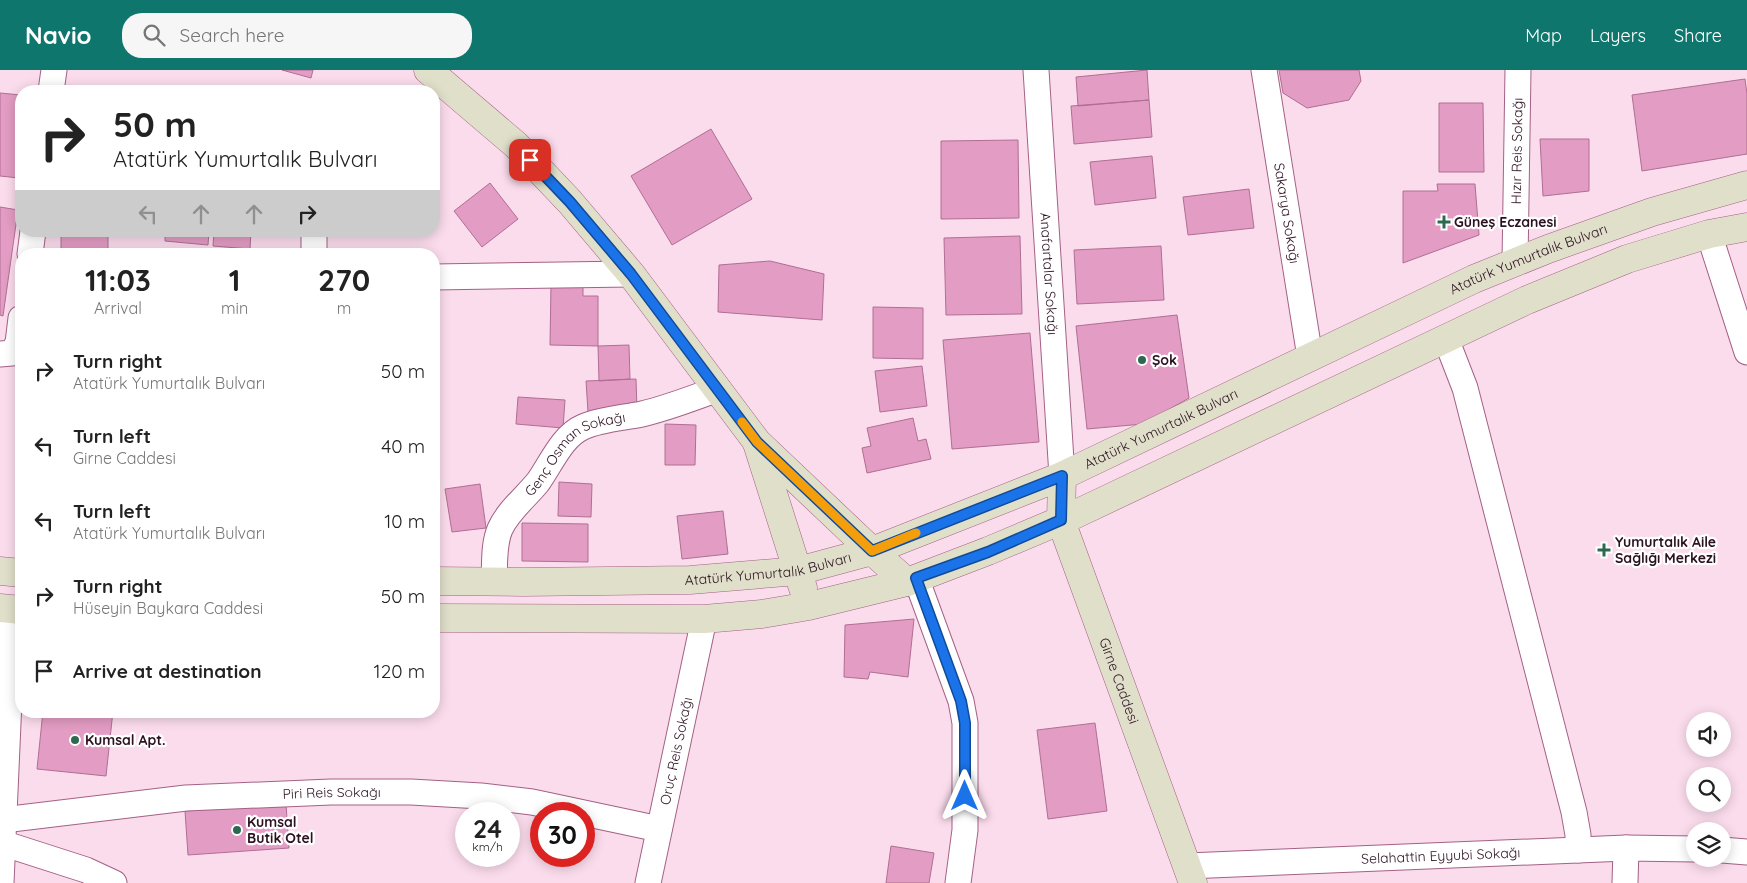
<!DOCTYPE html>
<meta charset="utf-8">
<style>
:root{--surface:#fff;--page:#f6f6f6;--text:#222;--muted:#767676;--accent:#0f766e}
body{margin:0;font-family:Quicksand,sans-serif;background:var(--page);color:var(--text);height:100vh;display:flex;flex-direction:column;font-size:19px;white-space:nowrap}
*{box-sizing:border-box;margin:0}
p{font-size:16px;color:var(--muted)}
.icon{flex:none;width:28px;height:28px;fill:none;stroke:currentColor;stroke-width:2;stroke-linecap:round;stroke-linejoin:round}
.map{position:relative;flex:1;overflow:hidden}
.details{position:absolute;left:15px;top:178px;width:425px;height:470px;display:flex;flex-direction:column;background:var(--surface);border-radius:20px;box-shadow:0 2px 12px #0003}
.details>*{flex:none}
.guide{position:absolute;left:15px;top:15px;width:425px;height:152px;border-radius:20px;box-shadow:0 2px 12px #0003;background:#fff;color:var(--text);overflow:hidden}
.controls{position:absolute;left:1686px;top:642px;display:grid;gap:10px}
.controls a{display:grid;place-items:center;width:45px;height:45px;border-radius:50%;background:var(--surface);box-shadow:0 2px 12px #0003;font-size:25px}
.speed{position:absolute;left:455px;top:732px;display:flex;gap:10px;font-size:25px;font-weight:700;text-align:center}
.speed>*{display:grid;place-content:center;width:65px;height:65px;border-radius:50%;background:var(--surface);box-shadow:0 2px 12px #0003;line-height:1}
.speed small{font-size:12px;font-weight:400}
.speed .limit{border:8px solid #d22;background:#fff;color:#111}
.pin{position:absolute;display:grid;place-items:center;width:42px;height:42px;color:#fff;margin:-21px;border-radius:10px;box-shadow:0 2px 8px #0006}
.me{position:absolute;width:55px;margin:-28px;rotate:0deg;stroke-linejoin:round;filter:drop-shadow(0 0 4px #0008)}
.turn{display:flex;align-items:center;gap:18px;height:105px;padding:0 15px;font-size:22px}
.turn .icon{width:65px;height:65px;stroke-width:2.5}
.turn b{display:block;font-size:35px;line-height:42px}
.lanes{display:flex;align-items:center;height:48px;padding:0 15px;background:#0003;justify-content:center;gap:25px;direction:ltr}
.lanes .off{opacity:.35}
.eta{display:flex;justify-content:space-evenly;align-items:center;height:85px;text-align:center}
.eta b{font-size:30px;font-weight:700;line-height:35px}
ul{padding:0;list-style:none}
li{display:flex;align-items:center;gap:15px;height:75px;padding:0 15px}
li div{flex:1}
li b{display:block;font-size:19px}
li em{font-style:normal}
header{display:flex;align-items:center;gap:30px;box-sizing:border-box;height:70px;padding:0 25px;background:var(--accent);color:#fff}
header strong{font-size:24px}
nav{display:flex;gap:28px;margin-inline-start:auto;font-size:18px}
.search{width:350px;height:45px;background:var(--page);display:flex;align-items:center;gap:12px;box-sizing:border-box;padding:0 18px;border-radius:20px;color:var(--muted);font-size:19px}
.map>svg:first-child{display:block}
</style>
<header>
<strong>Navio</strong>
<div class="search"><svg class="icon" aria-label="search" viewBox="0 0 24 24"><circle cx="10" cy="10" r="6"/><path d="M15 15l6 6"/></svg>Search here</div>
<nav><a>Map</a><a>Layers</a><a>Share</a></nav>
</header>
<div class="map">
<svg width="1747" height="813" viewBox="0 0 1747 813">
<rect width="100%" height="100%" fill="#fbdcec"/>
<path fill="#e39cc3" stroke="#b06e93" d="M282,0H313L311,8Z
M1147,0L1149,30L1078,36L1076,7Z
M1279,0H1359L1361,11L1349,30L1307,38L1283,23Z
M1745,9L1747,24V84L1642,101L1632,25Z
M124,16L170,17V21H124Z
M0,23L21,25V81L19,108L0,106Z
M1149,30L1152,67L1074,74L1071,36Z
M1439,33H1483L1484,102H1439Z
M711,59L752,129L672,175L631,106Z
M1540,69H1589V121L1543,126Z
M1018,70L1019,148L941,149V71Z
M1152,86L1156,128L1095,135L1090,92Z
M490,113L518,149L482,177L454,141Z
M1437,114H1475L1479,165L1403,193V121H1438Z
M1249,119L1254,158L1188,165L1183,127Z
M0,137L18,140L3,246L0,245Z
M61,161H108V183H61Z
M165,161H209L208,175L165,171Z
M214,161H251L250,179L213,176Z
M1020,166L1022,244L946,245L944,168Z
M1161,176L1164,230L1077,234L1074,180Z
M770,191L824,204L822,250L718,242L719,195Z
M551,214H583V226H598V276L550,275Z
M873,237L923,238V289L873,288Z
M1177,245L1189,328L1143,354L1087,359L1076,256Z
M1030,263L1039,372L952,379L943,270Z
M629,275L630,309L599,311L598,276Z
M922,296L927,336L880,342L875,301Z
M636,309L637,339L588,342L586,311Z
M518,327L565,330L563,358L516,354Z
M913,348L918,371L926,369L931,389L867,403L862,378L871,376L867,358Z
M665,354L696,355L695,395H665Z
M559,412L592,414L591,447L558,446Z
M480,414L486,458L452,462L445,419Z
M723,441L728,484L682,489L677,446Z
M522,453L588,454V492L522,491Z
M914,549L908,607L870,602L868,609L844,607L845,555Z
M43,641H113L106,706L37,699Z
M1095,653L1107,741L1048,749L1037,660Z
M286,734L289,778L188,785L185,741Z
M891,776L934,783L929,813H886Z"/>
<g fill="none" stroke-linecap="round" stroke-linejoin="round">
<defs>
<g id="street">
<path id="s1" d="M1036,0L1062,406"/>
<path id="s2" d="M1264,0L1310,287"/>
<path d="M51,21L54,0"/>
<path d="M314,161V184"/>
<path d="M1709,164L1747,282"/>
<path d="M30,184L33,161"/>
<path id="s3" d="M1515,192L1518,0"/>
<path d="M434,207L631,204"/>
<path d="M1446,269L1465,318L1574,742L1578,765V780"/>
<path d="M0,284L12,283L18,273L21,248"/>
<path d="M916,508L961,631L965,653V760L958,813"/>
<path id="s4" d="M494,512C495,496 493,475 500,459C508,441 525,428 538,412C551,394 562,366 583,357C601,349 623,348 642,344C668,338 693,328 718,319"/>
<path id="s5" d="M3,750L186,728L331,722H411L481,726L532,732L659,759"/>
<path d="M2,773L86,800L114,813"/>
<path d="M1722,780L1747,782"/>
<path id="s6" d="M1187,796L1626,778L1695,779"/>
<path d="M1,813L13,539"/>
<path id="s7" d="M648,813L704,549"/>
<path d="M1625,813L1626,778"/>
</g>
<g id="secondary">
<path d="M428,0L516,75L570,132L631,204L757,372L872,481L907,512"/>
<path d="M757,373L803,518"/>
<path id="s8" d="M1062,406L1061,451L1193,813"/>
<path d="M0,501L21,503"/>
<path id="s9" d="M434,511L523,512L690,510L798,501L872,481L1062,406L1474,209L1548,179L1652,142L1747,115"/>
<path d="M0,538L21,540"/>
<path d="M434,548L704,549L762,544L809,536L907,512L988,481L1076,444L1527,230L1627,189L1709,164L1747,157"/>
</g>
</defs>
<use href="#street" stroke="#a36186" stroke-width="27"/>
<use href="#secondary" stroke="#a36186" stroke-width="29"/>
<use href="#street" stroke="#fff" stroke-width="25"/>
<use href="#secondary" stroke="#e0dfca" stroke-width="28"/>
</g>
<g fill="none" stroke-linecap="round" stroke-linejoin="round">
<defs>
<path id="route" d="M530,90L570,132L631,204L757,372L872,481L1062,406L1061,450L988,482L916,508L961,631L965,653V726"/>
</defs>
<use href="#route" stroke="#114b97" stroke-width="12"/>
<use href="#route" stroke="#1a73e8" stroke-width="9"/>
<path stroke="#f59e0b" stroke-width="9" d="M742,352L757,372L872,481L916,463"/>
</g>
<g fill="#2d6851" stroke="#fff" stroke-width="2">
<path d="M1441.5 144.5h5v5h5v5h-5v5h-5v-5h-5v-5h5z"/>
<circle cx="1142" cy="290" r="5"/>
<path d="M1601.5 472.5h5v5h5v5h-5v5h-5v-5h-5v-5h5z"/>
<circle cx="75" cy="670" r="5"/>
<circle cx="237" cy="760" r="5"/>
</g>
<g text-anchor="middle" stroke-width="4.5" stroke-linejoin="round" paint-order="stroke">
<g font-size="14" fill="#2c1221" stroke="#fff">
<text dy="5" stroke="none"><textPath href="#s3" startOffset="111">Hızır Reis Sokağı</textPath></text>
<text dy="5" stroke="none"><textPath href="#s2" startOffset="145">Sakarya Sokağı</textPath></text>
<text dy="5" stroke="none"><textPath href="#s9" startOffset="1160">Atatürk Yumurtalık Bulvarı</textPath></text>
<text dy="5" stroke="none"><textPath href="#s1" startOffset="204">Anafartalar Sokağı</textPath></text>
<text dy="5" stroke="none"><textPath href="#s9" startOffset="755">Atatürk Yumurtalık Bulvarı</textPath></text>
<text dy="5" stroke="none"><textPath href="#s4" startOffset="164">Genç Osman Sokağı</textPath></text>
<text dy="5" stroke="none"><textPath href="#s9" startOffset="335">Atatürk Yumurtalık Bulvarı</textPath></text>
<text dy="5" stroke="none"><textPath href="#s8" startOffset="215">Girne Caddesi</textPath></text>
<text dy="5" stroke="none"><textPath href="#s7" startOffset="135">Oruç Reis Sokağı</textPath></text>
<text dy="5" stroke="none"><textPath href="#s5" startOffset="330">Piri Reis Sokağı</textPath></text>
<text dy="5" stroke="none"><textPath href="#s6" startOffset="254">Selahattin Eyyubi Sokağı</textPath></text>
</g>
<g font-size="14" font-weight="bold" fill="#2c1221" stroke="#fff" text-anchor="start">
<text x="1454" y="157">Güneş Eczanesi</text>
<text x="1152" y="295">Şok</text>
<text x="1615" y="477">Yumurtalık Aile<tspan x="1615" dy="16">Sağlığı Merkezi</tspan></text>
<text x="85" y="675">Kumsal Apt.</text>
<text x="247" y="757">Kumsal<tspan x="247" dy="16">Butik Otel</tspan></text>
</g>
</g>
</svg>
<div class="controls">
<a><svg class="icon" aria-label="sound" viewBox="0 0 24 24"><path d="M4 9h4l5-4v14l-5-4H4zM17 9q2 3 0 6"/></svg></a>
<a><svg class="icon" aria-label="search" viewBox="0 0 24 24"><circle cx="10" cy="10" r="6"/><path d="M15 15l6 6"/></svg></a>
<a><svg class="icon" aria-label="layers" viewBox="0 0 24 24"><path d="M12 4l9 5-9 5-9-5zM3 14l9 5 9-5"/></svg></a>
</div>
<div class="speed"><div>24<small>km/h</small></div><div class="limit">30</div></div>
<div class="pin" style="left:530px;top:90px;background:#d93025"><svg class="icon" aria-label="arrive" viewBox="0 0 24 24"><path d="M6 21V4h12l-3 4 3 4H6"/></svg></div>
<svg class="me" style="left:965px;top:726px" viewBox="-20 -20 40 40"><path d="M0-17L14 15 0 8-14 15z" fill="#1a73e8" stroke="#fff" stroke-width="4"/></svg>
<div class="guide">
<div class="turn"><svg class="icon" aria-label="right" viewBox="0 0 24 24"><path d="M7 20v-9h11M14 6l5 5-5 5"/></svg><div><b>50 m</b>Atatürk Yumurtalık Bulvarı</div></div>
<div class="lanes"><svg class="icon off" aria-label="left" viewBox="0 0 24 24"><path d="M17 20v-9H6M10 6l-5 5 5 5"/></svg><svg class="icon off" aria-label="ahead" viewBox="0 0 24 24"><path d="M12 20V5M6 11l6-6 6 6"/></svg><svg class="icon off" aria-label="ahead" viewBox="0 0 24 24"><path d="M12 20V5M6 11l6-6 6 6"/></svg><svg class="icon" aria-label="right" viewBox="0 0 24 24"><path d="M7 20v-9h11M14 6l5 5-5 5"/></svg></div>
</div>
<section class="details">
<div class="eta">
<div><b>11:03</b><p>Arrival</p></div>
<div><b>1</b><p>min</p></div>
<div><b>270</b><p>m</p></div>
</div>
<ul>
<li><svg class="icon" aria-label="right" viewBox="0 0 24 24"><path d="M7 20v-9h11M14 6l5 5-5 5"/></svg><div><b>Turn right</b><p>Atatürk Yumurtalık Bulvarı</p></div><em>50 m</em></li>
<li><svg class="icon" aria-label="left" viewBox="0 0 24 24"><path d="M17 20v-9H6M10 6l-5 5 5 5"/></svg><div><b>Turn left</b><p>Girne Caddesi</p></div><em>40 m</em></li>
<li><svg class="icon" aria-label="left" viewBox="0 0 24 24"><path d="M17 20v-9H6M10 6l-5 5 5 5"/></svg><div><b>Turn left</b><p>Atatürk Yumurtalık Bulvarı</p></div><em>10 m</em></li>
<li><svg class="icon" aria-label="right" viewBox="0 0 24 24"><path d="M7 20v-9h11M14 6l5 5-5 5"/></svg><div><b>Turn right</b><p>Hüseyin Baykara Caddesi</p></div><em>50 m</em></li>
<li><svg class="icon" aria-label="arrive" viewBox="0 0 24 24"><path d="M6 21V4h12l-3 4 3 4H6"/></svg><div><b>Arrive at destination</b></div><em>120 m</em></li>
</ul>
</section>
</div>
